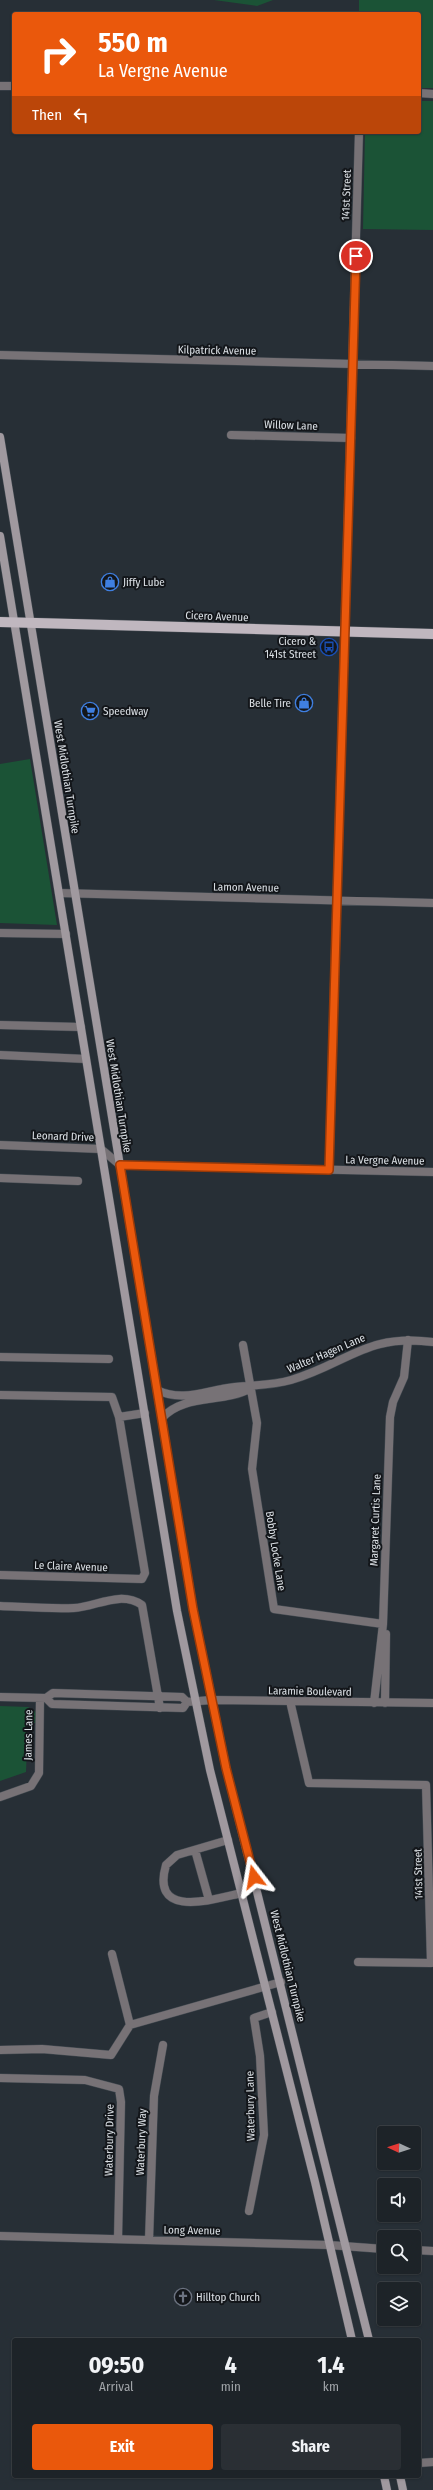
<!DOCTYPE html>
<style>
:root{--surface:#1d2328;--page:#2a2f34;--text:#f1f3f6;--muted:#a0a4a8;--line:#3b4045;--accent:#ea580c}
body{margin:0;font-family:"Fira Sans Condensed",sans-serif;background:var(--page);color:var(--text);height:100vh;display:flex;flex-direction:column;font-size:15px;white-space:nowrap}
*{box-sizing:border-box;margin:0}
p{font-size:13px;color:var(--muted)}
.icon{flex:none;width:22px;height:22px;fill:none;stroke:currentColor;stroke-width:2;stroke-linecap:round;stroke-linejoin:round}
.map{position:relative;flex:1;overflow:hidden}
.side{position:absolute;left:12px;top:2338px;width:409px;height:140px;display:flex;flex-direction:column;background:var(--surface);border-radius:4px;box-shadow:0 1px 3px #0004,0 0 0 1px var(--line)}
.side>*{flex:none}
.guide{position:absolute;left:12px;top:12px;width:409px;height:122px;border-radius:4px;box-shadow:0 1px 3px #0004,0 0 0 1px var(--line);background:#ea580c;color:#fff;overflow:hidden}
.needle{width:26px;rotate:273deg}
.fabs{position:absolute;left:377px;top:2126px;display:grid;gap:8px}
.fabs a{display:grid;place-items:center;width:44px;height:44px;border-radius:4px;background:var(--surface);box-shadow:0 1px 3px #0004,0 0 0 1px var(--line);font-size:20px}
.pin{position:absolute;display:grid;place-items:center;width:34px;height:34px;color:#fff;margin:-17px;border:2px solid #fff;border-radius:50%;box-shadow:0 1px 4px #0007}
.me{position:absolute;width:44px;margin:-22px;rotate:346deg;stroke-linejoin:round;filter:drop-shadow(0 0 3px #0008)}
.turn{display:flex;align-items:center;gap:14px;height:84px;padding:0 20px;font-size:18px}
.turn .icon{width:52px;height:52px;stroke-width:2.5}
.turn b{display:block;font-size:28px;line-height:34px}
.then{display:flex;align-items:center;height:38px;padding:0 20px;background:#0003;gap:8px;font-size:15px}
.eta{display:flex;justify-content:space-evenly;align-items:center;height:68px;text-align:center}
.eta b{font-size:24px;font-weight:700;line-height:28px}
.action{display:flex;gap:8px;margin-top:auto;padding:8px 20px}
.action a{flex:1;height:46px;border-radius:4px;background:var(--accent);color:#fff;font-size:16px;font-weight:700;line-height:46px;text-align:center}
.action a+a{background:var(--page);color:var(--text)}
.map>svg:first-child{display:block}
</style>
<div class="map">
<svg width="433" height="2490" viewBox="0 0 433 2490">
<rect width="100%" height="100%" fill="#272f36"/>
<path fill="#1b5336" d="M214,0H273L257,6Z
M359,0H433V88H419V14H359Z
M419,101H433V230L363,229L365,132H419Z
M30,759L57,925L0,923V764Z
M0,1706L28,1707L36,1712V1723H28L26,1772L0,1781Z"/>
<g fill="none" stroke-linecap="round" stroke-linejoin="round">
<defs>
<path id="street" d="M0,86H14
M419,93L433,94
M0,355L433,366
M231,435L351,438
M59,893L433,903
M0,933L66,934
M0,1025L81,1027
M0,1055L86,1059
M0,1145L101,1149L120,1165L433,1172
M329,1170L359,132
M0,1178L78,1181
M243,1345L257,1423L252,1469L274,1609L383,1624
M0,1357L109,1359
M157,1390C179,1401 200,1393 222,1389C246,1384 267,1387 291,1380C348,1363 367,1333 433,1342
M0,1395L112,1397L119,1417L145,1413
M162,1418C185,1393 223,1404 251,1388
M0,1575L142,1579L145,1573L119,1417
M0,1606C24,1607 49,1609 74,1608C96,1607 120,1590 142,1605L160,1708
M0,1697L46,1698L53,1693L182,1697L187,1702
M46,1698L52,1704L183,1708L187,1702L211,1700L433,1703
M290,1701L309,1783L426,1785L431,1963L358,1962
M374,1703L383,1624L390,1417L393,1402L404,1377L408,1340
M385,1703L386,1634
M0,1797L31,1786L39,1773L40,1698
M228,1840L177,1855L166,1865C150,1920 214,1899 242,1893
M195,1850L209,1900
M130,2025L281,1982
M0,2050L42,2049L111,2055L130,2025L112,1954
M0,2078L85,2080L119,2089L121,2102L118,2239
M249,2211L264,2135L260,2056L254,2018L272,2012
M0,2236L329,2245L384,2249
M149,2240L154,2096L163,2045
M414,2250L433,2251
M419,2463L433,2462"/>
<path id="secondary" d="M0,437L193,1609L226,1768L369,2340
M0,536L177,1611L210,1770L315,2182L352,2340
M384,2476L387,2490
M400,2476L403,2490"/>
<path id="primary" d="M0,622L433,634"/>
</defs>
<use href="#street" stroke="#444b52" stroke-width="9"/>
<use href="#secondary" stroke="#444b52" stroke-width="9"/>
<use href="#primary" stroke="#444b52" stroke-width="11"/>
<use href="#street" stroke="#777276" stroke-width="8"/>
<use href="#secondary" stroke="#a0999f" stroke-width="8"/>
<use href="#primary" stroke="#c0b7bf" stroke-width="10"/>
</g>
<g fill="none" stroke-linecap="round" stroke-linejoin="round">
<defs>
<path id="route" d="M254,1877L226,1768L193,1609L120,1165L329,1170L356,256"/>
</defs>
<use href="#route" stroke="#983908" stroke-width="10"/>
<use href="#route" stroke="#ea580c" stroke-width="7"/>
</g>
<defs>
<symbol id="shop-ring" viewBox="-11 -11 22 22"><circle r="9.5" fill="#13161a" stroke="#3f7fe0" stroke-width="1.5"/><path d="M-5-2.5h2.3a2.7 3.5 0 0 1 5.4 0H5L5.5 6h-11ZM-1.5-2.5h3a1.5 2.3 0 0 0-3 0Z" fill="#3f7fe0"/></symbol>
<symbol id="bus-ring" viewBox="-11 -11 22 22"><circle r="9.5" fill="#13161a" stroke="#1a4fb4" stroke-width="1.5"/><path d="M-5-6H5V4H4V6H2V4H-2V6H-4V4H-5ZM-3.5-4V0h7V-4ZM-3.5 1.2v1.5H-2V1.2ZM2 1.2v1.5H3.5V1.2Z" fill="#1a4fb4"/></symbol>
<symbol id="supermarket-ring" viewBox="-11 -11 22 22"><circle r="9.5" fill="#13161a" stroke="#3f7fe0" stroke-width="1.5"/><path d="M-6-5.5h2.5l.6 2H6L4.5 2H-2.5L-4.4-4H-6ZM-1.5 3.2a1.3 1.3 0 1 0 .1 0ZM3 3.2a1.3 1.3 0 1 0 .1 0Z" fill="#3f7fe0"/></symbol>
<symbol id="church-ring" viewBox="-11 -11 22 22"><circle r="9.5" fill="#13161a" stroke="#6b7280" stroke-width="1.5"/><path d="M-1.2-6h2.4v3.5h3.3v2.4h-3.3V6h-2.4V-.1h-3.3v-2.4h3.3Z" fill="#6b7280"/></symbol>
</defs>
<g fill-rule="evenodd">
<use href="#shop-ring" x="100" y="572" width="20" height="20"/>
<use href="#bus-ring" x="319" y="637" width="20" height="20"/>
<use href="#shop-ring" x="294" y="693" width="20" height="20"/>
<use href="#supermarket-ring" x="80" y="701" width="20" height="20"/>
<use href="#church-ring" x="173" y="2287" width="20" height="20"/>
</g>
<g text-anchor="middle" stroke-width="4" stroke-linejoin="round" paint-order="stroke">
<g font-size="11" fill="#dbe0e5" stroke="#13161a">
<text transform="translate(346 195) rotate(-88)" y="4">141st Street</text>
<text transform="translate(217 350) rotate(1)" y="4">Kilpatrick Avenue</text>
<text transform="translate(291 425) rotate(2)" y="4">Willow Lane</text>
<text transform="translate(217 616) rotate(2)" y="4">Cicero Avenue</text>
<text transform="translate(67 777) rotate(81)" y="4">West Midlothian Turnpike</text>
<text transform="translate(246 887) rotate(1)" y="4">Lamon Avenue</text>
<text transform="translate(119 1096) rotate(81)" y="4">West Midlothian Turnpike</text>
<text transform="translate(63 1136) rotate(2)" y="4">Leonard Drive</text>
<text transform="translate(385 1160) rotate(1)" y="4">La Vergne Avenue</text>
<text transform="translate(326 1353) rotate(-23)" y="4">Walter Hagen Lane</text>
<text transform="translate(375 1520) rotate(-88)" y="4">Margaret Curtis Lane</text>
<text transform="translate(276 1551) rotate(81)" y="4">Bobby Locke Lane</text>
<text transform="translate(71 1566) rotate(2)" y="4">Le Claire Avenue</text>
<text transform="translate(310 1691) rotate(1)" y="4">Laramie Boulevard</text>
<text transform="translate(28 1735) rotate(-89)" y="4">James Lane</text>
<text transform="translate(418 1874) rotate(-91)" y="4">141st Street</text>
<text transform="translate(288 1966) rotate(76)" y="4">West Midlothian Turnpike</text>
<text transform="translate(250 2106) rotate(-91)" y="4">Waterbury Lane</text>
<text transform="translate(109 2140) rotate(-89)" y="4">Waterbury Drive</text>
<text transform="translate(141 2142) rotate(-88)" y="4">Waterbury Way</text>
<text transform="translate(192 2230) rotate(1)" y="4">Long Avenue</text>
</g>
<g font-size="11" fill="#dbe0e5" stroke="#13161a" text-anchor="start">
<text x="123" y="586">Jiffy Lube</text>
<text x="316" y="645" text-anchor="end">Cicero &amp;<tspan x="316" dy="13">141st Street</tspan></text>
<text x="291" y="707" text-anchor="end">Belle Tire</text>
<text x="103" y="715">Speedway</text>
<text x="196" y="2301">Hilltop Church</text>
</g>
</g>
</svg>
<div class="fabs">
<a><svg class="needle" viewBox="-14 -14 28 28"><path d="M0-13l5 13h-10z" fill="#e53935"/><path d="M0 13l5-13h-10z" fill="#a0a4a8"/></svg></a>
<a><svg class="icon" aria-label="sound" viewBox="0 0 24 24"><path d="M4 9h4l5-4v14l-5-4H4zM17 9q2 3 0 6"/></svg></a>
<a><svg class="icon" aria-label="search" viewBox="0 0 24 24"><circle cx="10" cy="10" r="6"/><path d="M15 15l6 6"/></svg></a>
<a><svg class="icon" aria-label="layers" viewBox="0 0 24 24"><path d="M12 4l9 5-9 5-9-5zM3 14l9 5 9-5"/></svg></a>
</div>
<div class="pin" style="left:356px;top:256px;background:#d93025"><svg class="icon" aria-label="arrive" viewBox="0 0 24 24"><path d="M6 21V4h12l-3 4 3 4H6"/></svg></div>
<svg class="me" style="left:254px;top:1877px" viewBox="-20 -20 40 40"><path d="M0-17L14 15 0 8-14 15z" fill="#ea580c" stroke="#fff" stroke-width="4"/></svg>
<div class="guide">
<div class="turn"><svg class="icon" aria-label="right" viewBox="0 0 24 24"><path d="M7 20v-9h11M14 6l5 5-5 5"/></svg><div><b>550 m</b>La Vergne Avenue</div></div>
<div class="then">Then<svg class="icon" aria-label="left" viewBox="0 0 24 24"><path d="M17 20v-9H6M10 6l-5 5 5 5"/></svg></div>
</div>
<section class="side">
<div class="eta">
<div><b>09:50</b><p>Arrival</p></div>
<div><b>4</b><p>min</p></div>
<div><b>1.4</b><p>km</p></div>
</div>
<div class="action"><a>Exit</a><a>Share</a></div>
</section>
</div>
